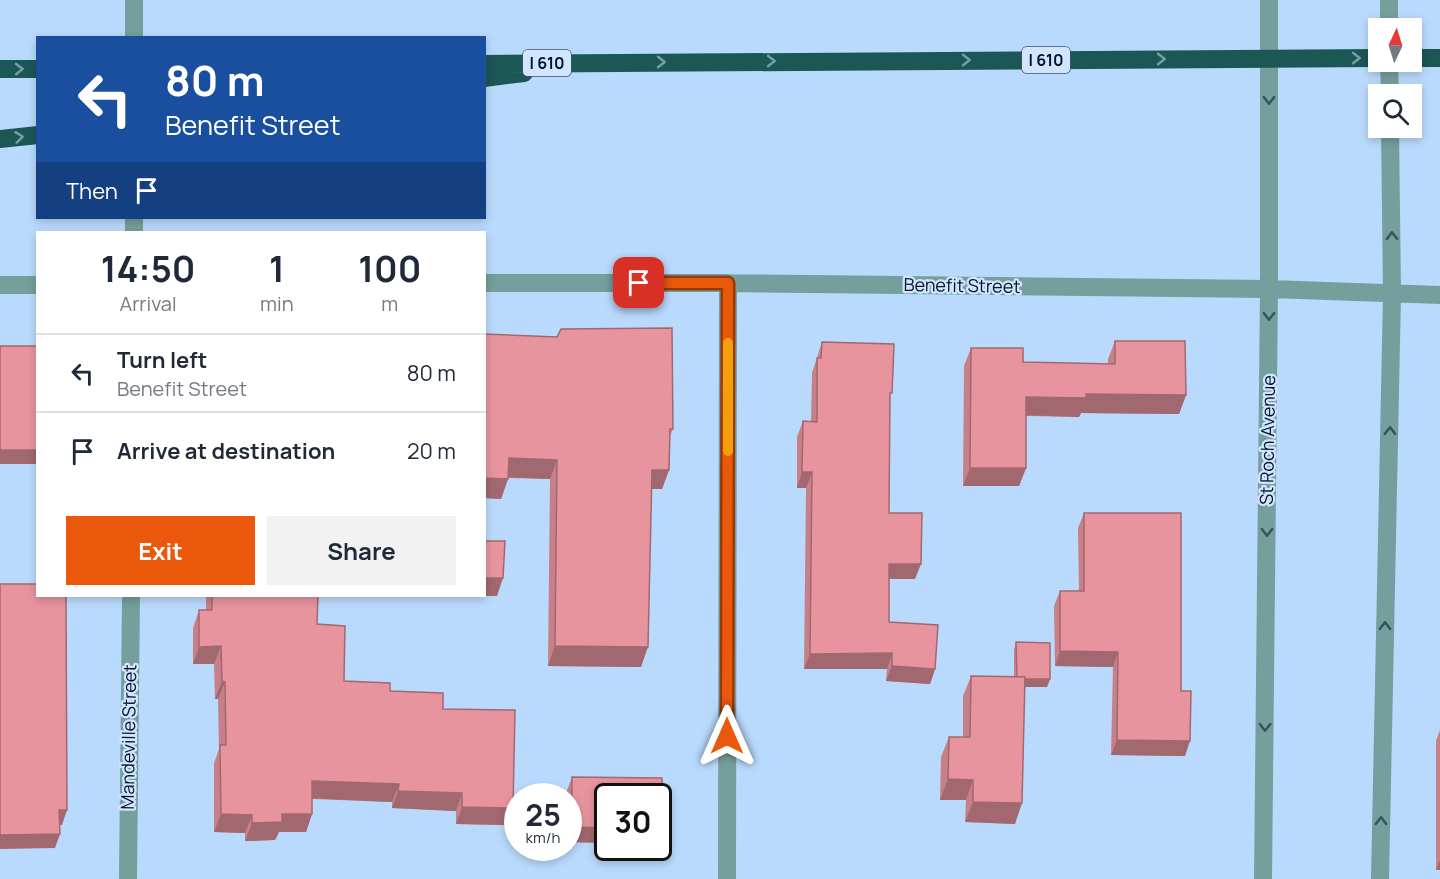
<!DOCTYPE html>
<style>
:root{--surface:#fff;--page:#f2f2f3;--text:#1f2937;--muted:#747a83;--line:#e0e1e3;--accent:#ea580c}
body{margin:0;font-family:Manrope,sans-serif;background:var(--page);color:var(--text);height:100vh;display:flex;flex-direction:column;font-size:22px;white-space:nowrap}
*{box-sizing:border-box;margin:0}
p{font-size:20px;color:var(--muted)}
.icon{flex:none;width:33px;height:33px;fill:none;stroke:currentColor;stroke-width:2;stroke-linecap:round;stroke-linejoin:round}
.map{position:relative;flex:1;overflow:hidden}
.panel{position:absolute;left:36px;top:231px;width:450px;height:366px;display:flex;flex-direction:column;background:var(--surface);border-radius:0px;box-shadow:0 3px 9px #0003}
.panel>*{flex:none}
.banner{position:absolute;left:36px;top:36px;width:450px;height:183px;border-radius:0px;box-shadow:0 3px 9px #0003;background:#1a4fa0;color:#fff;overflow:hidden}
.needle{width:39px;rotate:4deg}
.buttons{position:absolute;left:1368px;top:18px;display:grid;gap:12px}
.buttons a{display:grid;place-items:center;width:54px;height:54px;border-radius:0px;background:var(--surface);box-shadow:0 3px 9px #0003;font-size:30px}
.speed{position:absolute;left:504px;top:783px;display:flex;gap:12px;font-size:30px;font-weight:700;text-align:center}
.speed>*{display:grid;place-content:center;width:78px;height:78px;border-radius:50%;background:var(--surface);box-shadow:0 3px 9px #0003;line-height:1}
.speed small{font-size:15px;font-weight:400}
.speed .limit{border:3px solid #111;border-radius:9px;background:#fff;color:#111}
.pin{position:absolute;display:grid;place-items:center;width:51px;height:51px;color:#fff;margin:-26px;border-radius:12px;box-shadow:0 3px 9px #0006}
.me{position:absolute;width:66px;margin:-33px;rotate:0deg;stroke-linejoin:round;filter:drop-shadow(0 0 4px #0008)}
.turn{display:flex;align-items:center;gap:21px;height:126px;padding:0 30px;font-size:27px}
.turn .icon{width:78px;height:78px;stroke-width:2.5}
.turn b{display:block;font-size:42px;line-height:51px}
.then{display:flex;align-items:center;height:57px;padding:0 30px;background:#0003;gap:12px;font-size:22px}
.eta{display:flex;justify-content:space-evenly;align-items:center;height:102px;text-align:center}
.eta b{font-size:36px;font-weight:700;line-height:42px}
.cta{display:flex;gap:12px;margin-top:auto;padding:12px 30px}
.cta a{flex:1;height:69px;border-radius:0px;background:var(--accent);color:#fff;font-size:24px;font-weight:700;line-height:69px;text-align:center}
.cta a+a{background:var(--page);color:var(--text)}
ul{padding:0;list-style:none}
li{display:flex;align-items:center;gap:18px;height:78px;padding:0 30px;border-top:2px solid var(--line)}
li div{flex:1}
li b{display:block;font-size:22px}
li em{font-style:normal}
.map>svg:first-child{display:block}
</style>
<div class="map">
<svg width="1440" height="879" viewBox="0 0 1440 879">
<rect width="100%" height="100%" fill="#badafd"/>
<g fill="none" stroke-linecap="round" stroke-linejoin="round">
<path stroke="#759f9c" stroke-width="18" d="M134,0V38
M1389,0V28
M1389,62L1390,94
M134,218V232
M484,283H728L1269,289L1440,295
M0,285H38
M128,879L131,596
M727,879L728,283
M1263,879L1269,289V0
M1380,879L1392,294L1390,128"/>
<path stroke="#1b5755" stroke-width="18" d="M1412,58H1440
M484,64L1378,58
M0,69H38
M484,78L524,73
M0,139L38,135"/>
</g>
<path fill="#c77f88" d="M484,334L673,429L669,438V470L662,489H652L641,667L548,666L550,479L508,478L501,499L484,498Z
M1115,341L1186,395L1179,414L1081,413L1079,417L1026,416V468L1019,486H963L964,366L971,348L1023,362L1108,364V359Z
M822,342L890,400L889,513L915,579H889V622L935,669L930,684L886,681L887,669H804L806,488H797V437L803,421L811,422L812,373Z
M1084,513L1181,691L1185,756L1111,755L1113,667L1055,666L1054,606L1060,591H1079L1078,528Z
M206,596H318L317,624L344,681L390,691L443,709L513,808L506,825L456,824V811L392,808V802L312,799V814L306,832H279L275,840L245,841V833L214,832V763L219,749L218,699H215L214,664H193V628L199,610H206Z
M1016,642L1050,679L1047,687H1025L1015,824L965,822L966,800H940L941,757L949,737H963V696L971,676L1014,677V650Z
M1440,730V870H1436V741Z
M572,777L608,796V843L568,842V796H566V793Z"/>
<path fill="#a2686f" d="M1086,394L1186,395L1179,414L1081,413L1079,417L1020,415L1026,397Z
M0,450H38V464H0Z
M509,458L557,460L550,479L502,477Z
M970,468H1026L1019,486H963Z
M652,470H669L662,489H645Z
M802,472H812L806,488H797Z
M484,478L508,479L501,499L484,498Z
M889,564H921L915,579H883Z
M484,578H503L497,596H451H484Z
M221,646L214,664H193L199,647Z
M555,646L648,647L641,667L548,666Z
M1060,651L1118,652L1113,667L1055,666Z
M892,653L887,669H804L810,654Z
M892,666L935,669L930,684L886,681Z
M1017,679H1050L1047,687H1014Z
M222,681L225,682L218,699H215Z
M1117,740L1190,741L1185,756L1111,755Z
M948,779L973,780L966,800H940Z
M312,781L399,784L392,802L306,798Z
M398,791L462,793L456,811L392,808Z
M973,802L1022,803L1015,824L965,822Z
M462,807L513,808L506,825L456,824Z
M59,810H67L62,825H54Z
M221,814L252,815L245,833L214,832Z
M282,814H312L306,832H279L275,840L245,841L252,823Z
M572,827L608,828V843L568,842V836Z
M658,829H662L658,839Z
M60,834L55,848L0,849V835Z
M1440,860V870H1436Z"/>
<path fill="#e7949e" stroke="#a2686f" stroke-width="1.5" d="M672,328L673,429H670L669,470H652L648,647L555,646L557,460L509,458L508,479L484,478V334L557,337L561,329Z
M1115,341H1185L1186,395L1086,394V398L1026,397V468H970L971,348H1023V362L1115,364Z
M822,342L894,344L892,393H890L889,513H922L921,564H889V622L938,625L935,669L892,666V653L810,654L812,472H802L803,421L817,422V358H821Z
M0,346H38V450H0Z
M1084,513H1181V691H1191L1190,741L1117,740L1118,652L1060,651V591H1084Z
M484,541H505L503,578H484Z
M0,584H38V596H66L67,810H59L60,834L0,835Z
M212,596H318L317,624L345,626L344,681L390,683V691L443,693V709L515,710L513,808L462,807V793L398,791L399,784L312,781V814H282V822L252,823V815L221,814L220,745H226L225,682L222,681L221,646L199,647V610H212Z
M1016,642L1050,643V679H1025V677H1017Z
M971,676L1025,677L1022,803L973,802V780L948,779L949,737H970Z
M572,777L662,778V829H658V796H608V828L572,827Z"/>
<defs><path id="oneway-chevron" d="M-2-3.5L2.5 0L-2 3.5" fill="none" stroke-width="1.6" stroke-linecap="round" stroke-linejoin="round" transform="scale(1.5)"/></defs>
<g stroke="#769eaa">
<use href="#oneway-chevron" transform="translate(1356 58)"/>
<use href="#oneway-chevron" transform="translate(1161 59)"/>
<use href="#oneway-chevron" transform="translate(966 60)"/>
<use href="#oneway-chevron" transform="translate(771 61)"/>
<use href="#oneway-chevron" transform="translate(661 62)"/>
<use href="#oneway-chevron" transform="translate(19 69) rotate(-1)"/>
<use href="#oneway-chevron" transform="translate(19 137) rotate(-7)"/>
</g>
<g stroke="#36535d">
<use href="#oneway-chevron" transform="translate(1269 100) rotate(90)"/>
<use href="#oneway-chevron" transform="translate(1392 236) rotate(-91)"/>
<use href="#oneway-chevron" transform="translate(1269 316) rotate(91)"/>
<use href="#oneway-chevron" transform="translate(1390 431) rotate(-89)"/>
<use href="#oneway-chevron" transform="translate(1267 532) rotate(91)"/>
<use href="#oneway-chevron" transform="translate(1385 626) rotate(-89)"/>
<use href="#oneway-chevron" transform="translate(1265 727) rotate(91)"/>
<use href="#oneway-chevron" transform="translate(1381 821) rotate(-89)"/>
</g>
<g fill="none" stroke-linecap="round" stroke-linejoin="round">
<defs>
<path id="route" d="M639,283H728L727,736"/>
</defs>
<use href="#route" stroke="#983908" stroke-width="15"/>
<use href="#route" stroke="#ea580c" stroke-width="10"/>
<path stroke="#f59e0b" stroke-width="10" d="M728,451V343"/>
</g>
<g text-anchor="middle" stroke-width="4.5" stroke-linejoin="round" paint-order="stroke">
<g fill="#d1e6fe" stroke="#41546a" stroke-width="1.5">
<rect x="1022" y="47" width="48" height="26" rx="4.5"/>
<rect x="523" y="50" width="48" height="26" rx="4.5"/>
</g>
<g font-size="16" font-weight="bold" fill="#03152a">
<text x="1046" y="66">I 610</text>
<text x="547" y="69">I 610</text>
</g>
<g font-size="18" fill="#03152a" stroke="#d1e6fe">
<text transform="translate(962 286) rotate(1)" y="6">Benefit Street</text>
<text transform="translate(1268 440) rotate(-89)" y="6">St Roch Avenue</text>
<text transform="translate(129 737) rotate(-89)" y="6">Mandeville Street</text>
</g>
</g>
</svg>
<div class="buttons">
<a><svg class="needle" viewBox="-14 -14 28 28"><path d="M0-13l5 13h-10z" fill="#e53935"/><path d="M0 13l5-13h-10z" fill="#747a83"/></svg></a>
<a><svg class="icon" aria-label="search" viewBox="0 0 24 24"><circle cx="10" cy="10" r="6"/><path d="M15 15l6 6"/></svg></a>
</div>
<div class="speed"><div>25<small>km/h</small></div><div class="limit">30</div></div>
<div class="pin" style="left:639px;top:283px;background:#d93025"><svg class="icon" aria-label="arrive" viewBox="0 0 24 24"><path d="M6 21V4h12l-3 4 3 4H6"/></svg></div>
<svg class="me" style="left:727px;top:736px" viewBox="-20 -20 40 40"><path d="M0-17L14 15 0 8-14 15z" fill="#ea580c" stroke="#fff" stroke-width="4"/></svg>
<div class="banner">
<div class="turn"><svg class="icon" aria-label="left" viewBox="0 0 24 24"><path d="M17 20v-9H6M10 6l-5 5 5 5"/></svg><div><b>80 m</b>Benefit Street</div></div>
<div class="then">Then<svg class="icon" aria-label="arrive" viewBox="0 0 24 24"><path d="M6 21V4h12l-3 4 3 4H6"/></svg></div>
</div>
<section class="panel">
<div class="eta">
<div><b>14:50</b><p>Arrival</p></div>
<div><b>1</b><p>min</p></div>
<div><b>100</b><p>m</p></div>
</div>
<ul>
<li><svg class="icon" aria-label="left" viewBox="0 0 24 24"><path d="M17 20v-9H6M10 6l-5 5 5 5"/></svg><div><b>Turn left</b><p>Benefit Street</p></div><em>80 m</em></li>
<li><svg class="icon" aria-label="arrive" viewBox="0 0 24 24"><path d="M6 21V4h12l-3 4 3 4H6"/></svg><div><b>Arrive at destination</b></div><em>20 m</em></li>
</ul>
<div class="cta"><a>Exit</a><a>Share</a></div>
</section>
</div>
